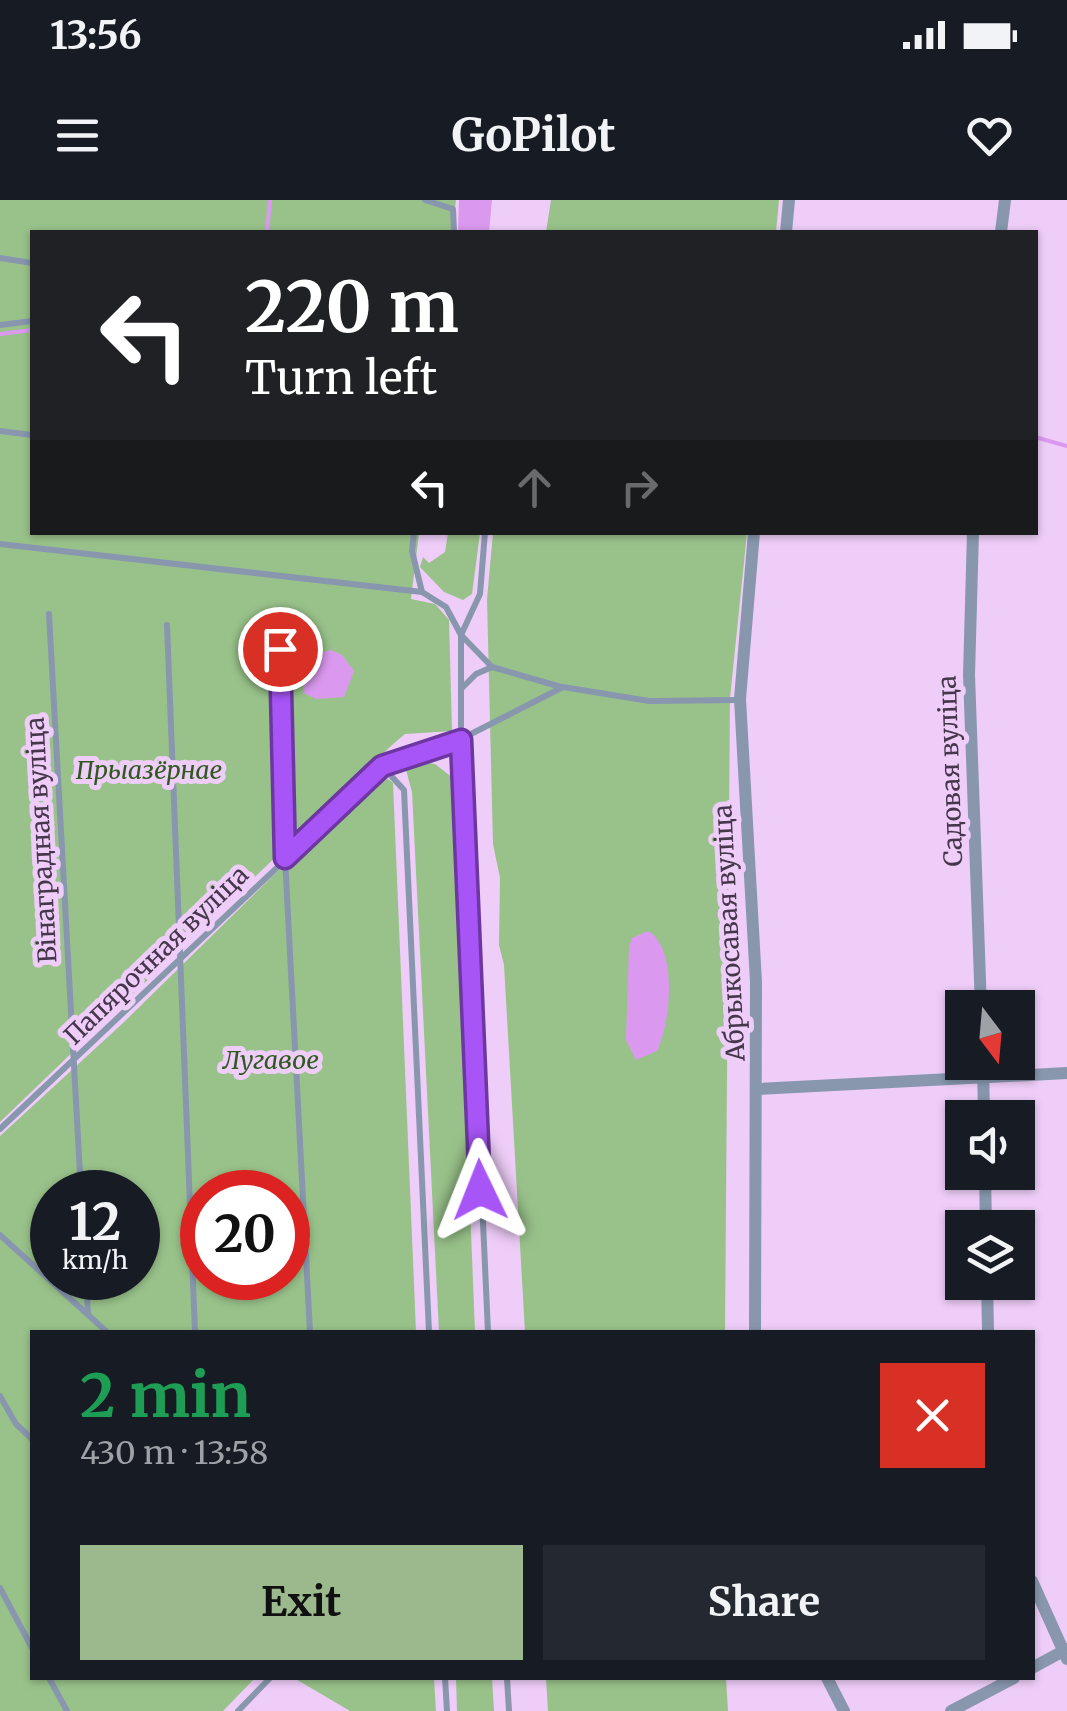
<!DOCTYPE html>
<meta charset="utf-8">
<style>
:root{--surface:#171b24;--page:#242831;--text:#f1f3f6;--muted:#9ea1a6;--accent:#9cb98e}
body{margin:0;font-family:Merriweather,serif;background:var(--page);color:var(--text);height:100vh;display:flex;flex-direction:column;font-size:38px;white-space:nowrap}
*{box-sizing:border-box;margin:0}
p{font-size:32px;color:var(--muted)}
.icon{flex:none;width:55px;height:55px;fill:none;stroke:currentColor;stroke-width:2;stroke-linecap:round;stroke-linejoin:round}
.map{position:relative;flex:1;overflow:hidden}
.sheet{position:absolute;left:30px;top:1130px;width:1005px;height:350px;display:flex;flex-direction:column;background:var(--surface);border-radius:0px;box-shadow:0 2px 8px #0004}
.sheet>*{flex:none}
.guide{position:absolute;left:30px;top:30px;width:1008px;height:305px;border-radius:0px;box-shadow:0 2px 8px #0004;background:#202124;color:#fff;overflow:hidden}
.needle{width:65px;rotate:164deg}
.tools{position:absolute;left:945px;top:790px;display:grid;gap:20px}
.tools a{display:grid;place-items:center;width:90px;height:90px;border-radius:0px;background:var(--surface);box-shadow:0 2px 8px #0004;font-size:50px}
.speed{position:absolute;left:30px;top:970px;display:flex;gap:20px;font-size:50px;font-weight:700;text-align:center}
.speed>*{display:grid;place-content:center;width:130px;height:130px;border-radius:50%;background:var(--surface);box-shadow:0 2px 8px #0004;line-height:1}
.speed small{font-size:25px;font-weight:400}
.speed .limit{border:15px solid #d22;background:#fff;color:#111}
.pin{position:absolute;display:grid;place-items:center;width:85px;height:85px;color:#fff;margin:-42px;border:5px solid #fff;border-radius:50%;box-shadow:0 2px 10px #0007}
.me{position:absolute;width:110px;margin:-55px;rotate:358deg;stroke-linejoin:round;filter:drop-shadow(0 0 8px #0008)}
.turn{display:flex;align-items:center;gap:35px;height:210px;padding:0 50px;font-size:45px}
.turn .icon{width:130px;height:130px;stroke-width:2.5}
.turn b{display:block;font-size:70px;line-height:85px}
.lanes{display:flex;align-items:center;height:95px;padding:0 50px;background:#0003;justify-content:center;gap:50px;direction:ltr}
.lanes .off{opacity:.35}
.round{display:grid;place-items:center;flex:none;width:105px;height:105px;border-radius:0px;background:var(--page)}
.overview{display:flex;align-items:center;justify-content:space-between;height:170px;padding:0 50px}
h1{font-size:60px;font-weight:700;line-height:75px;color:#1e9e55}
.primary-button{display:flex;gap:20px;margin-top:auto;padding:20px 50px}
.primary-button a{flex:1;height:115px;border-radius:0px;background:var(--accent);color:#111;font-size:40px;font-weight:700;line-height:115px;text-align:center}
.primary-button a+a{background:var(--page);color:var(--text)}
.status{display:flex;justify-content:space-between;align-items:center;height:70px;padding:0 50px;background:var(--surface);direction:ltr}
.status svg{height:28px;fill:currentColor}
header{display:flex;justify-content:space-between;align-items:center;height:130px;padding:0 50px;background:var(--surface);font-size:45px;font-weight:700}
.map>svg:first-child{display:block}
</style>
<div class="status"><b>13:56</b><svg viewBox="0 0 49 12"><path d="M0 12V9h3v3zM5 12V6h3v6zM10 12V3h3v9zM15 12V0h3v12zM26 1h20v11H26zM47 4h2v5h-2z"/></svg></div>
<header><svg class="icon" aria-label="menu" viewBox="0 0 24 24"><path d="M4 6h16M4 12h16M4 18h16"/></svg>GoPilot<svg class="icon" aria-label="heart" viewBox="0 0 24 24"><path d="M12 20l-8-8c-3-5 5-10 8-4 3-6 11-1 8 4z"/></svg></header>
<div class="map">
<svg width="1067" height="1511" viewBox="0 0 1067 1511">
<rect width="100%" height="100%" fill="#eecdf8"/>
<path fill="#99c28a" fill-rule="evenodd" d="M0,0H456L452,32H32V332L419,333L411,399L435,404L449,420L452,531L405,534L392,545L0,922Z
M551,0H779L776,32H546Z
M448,333H480L472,394L463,400L444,392L420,367L423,357L429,363L445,352Z
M493,333H747L730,498L725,1132H525L504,765L499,745L500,678L493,644L487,399Z
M421,562L435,564L453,578L475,1132H439L412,592L406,570Z
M379,572L393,583L416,1132H32V1478H255L223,1511H0V936L123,823ZM52,992H138V1078H52ZM202,992H288V1078H202Z
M294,1478H434L436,1511H350Z
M456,1478H492L494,1511H457Z
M546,1478H726L728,1511H548Z"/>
<path fill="#da99ef" d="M459,0H492L489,32H458Z
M331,450L342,455L354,471L344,497L316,499L304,493L301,458Z
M648,731C679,749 670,824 657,851L636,860L626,840L629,746L632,738Z"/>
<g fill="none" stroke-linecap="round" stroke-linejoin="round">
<path stroke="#da99ef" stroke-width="4" d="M267,32L270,0
M0,134L32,130
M1035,237L1067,246"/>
<path stroke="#8897ae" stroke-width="6" d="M425,0L453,9L454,32
M0,58L32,63
M0,125L32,121
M0,231L32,235
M414,332L412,351L422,392
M485,332L480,394L461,435L492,467L561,487
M0,344L422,392L446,407L461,435V539L488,1132
M49,414L81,992
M167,425L195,1132
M280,449L285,658L310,1132
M461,489L476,474L492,467
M382,566L404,590L429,1132
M0,929L392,559L461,539L563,487L649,501L739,500
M0,1035L107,1132
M86,1078L88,1114
M0,1196L16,1224L32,1239
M0,1388L32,1448
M49,1478L67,1511
M445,1478L447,1511
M507,1478L509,1511
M238,1511L270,1478"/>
<path stroke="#8897ae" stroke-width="12" d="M786,32L789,0
M1001,32L1005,0
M754,332L740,499L756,782L755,1132
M973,332L969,475L981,808
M983,862L984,918
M758,889L1067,873
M985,972L986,1028
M987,1082L988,1132
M1032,1381L1067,1459
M1032,1468L1067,1449
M827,1478L844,1511
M951,1511L1014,1478"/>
</g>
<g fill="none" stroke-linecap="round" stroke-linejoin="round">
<defs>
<path id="route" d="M280,449L285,658L382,566L461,540L480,990"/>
</defs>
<use href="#route" stroke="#6d37a1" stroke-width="25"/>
<use href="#route" stroke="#a855f7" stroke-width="18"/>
</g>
<g text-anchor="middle" stroke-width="10" stroke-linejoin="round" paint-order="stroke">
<g font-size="25" font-style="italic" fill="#30591e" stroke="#eecdf8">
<text x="149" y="579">Прыазёрнае</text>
<text x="271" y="869">Лугавое</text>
</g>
<g font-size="25" fill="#46364b" stroke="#eecdf8">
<text transform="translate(950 571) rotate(-92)" y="9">Садовая вуліца</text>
<text transform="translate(41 640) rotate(-93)" y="9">Вінаградная вуліца</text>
<text transform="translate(729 733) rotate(-93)" y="9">Абрыкосавая вуліца</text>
<text transform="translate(156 755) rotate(-44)" y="9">Папярочная вуліца</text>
</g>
</g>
</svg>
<div class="tools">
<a><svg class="needle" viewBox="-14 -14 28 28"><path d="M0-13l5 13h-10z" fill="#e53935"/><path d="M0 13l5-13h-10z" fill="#9ea1a6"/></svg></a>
<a><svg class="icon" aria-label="sound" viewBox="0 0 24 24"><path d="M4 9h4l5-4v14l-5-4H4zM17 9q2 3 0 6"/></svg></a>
<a><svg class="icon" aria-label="layers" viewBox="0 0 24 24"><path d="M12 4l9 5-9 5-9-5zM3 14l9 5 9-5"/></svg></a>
</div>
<div class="speed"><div>12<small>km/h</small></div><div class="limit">20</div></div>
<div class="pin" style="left:280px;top:449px;background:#d93025"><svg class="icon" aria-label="arrive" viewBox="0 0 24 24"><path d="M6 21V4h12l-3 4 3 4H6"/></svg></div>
<svg class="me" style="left:480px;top:990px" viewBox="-20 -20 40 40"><path d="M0-17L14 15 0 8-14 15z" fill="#a855f7" stroke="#fff" stroke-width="4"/></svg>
<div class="guide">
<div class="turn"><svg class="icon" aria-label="left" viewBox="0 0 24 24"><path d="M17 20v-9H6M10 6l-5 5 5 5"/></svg><div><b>220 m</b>Turn left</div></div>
<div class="lanes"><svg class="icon" aria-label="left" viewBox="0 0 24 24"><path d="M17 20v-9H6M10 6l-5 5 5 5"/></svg><svg class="icon off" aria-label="ahead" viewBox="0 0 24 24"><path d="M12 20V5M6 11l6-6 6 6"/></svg><svg class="icon off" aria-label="right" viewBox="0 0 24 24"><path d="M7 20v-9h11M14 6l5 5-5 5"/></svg></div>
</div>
<section class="sheet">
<div class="overview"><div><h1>2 min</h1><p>430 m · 13:58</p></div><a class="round" style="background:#d93025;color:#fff"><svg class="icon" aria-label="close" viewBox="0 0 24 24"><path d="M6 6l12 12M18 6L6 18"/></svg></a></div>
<div class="primary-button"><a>Exit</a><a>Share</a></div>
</section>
</div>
